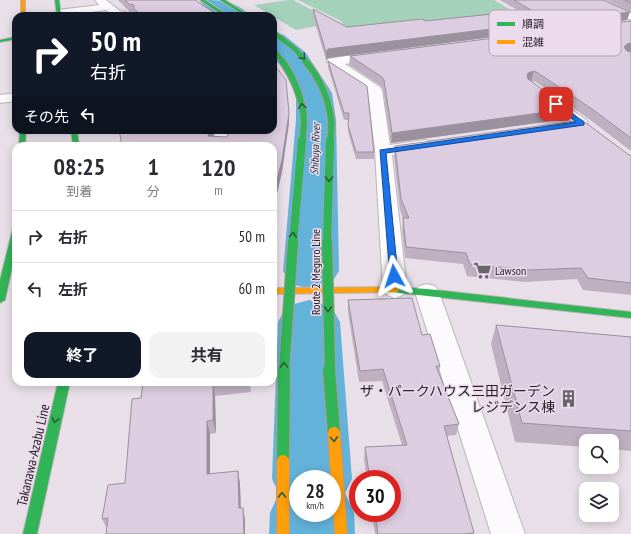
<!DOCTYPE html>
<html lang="ja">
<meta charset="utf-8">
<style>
:root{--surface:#fff;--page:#f2f2f3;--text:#2b2b33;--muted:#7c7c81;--line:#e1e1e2;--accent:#111827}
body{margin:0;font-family:"PT Sans Narrow","Noto Sans JP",sans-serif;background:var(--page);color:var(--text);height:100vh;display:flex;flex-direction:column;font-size:15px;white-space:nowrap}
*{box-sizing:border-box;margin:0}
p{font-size:13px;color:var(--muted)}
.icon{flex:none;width:22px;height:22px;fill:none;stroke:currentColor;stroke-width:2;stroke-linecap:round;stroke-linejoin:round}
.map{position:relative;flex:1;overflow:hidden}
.side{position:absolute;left:12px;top:142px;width:265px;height:244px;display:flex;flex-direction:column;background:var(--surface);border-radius:12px;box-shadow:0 2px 10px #0003}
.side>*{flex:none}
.banner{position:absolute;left:12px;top:12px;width:265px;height:122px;border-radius:12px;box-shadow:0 2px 10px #0003;background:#111827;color:#fff;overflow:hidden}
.controls{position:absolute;left:579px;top:434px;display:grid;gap:8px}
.controls a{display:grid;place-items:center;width:40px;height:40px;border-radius:8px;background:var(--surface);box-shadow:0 2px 10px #0003;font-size:20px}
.speed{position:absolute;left:289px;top:470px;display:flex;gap:8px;font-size:20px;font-weight:700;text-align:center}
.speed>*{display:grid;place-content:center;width:52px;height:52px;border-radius:50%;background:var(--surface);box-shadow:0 2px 10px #0003;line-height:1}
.speed small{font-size:10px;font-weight:400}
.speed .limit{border:6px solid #d22;background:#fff;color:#111}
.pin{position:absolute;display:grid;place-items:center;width:34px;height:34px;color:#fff;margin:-17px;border-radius:8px;box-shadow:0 2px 6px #0006}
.me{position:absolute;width:44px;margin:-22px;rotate:355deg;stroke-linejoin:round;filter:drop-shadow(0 0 3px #0008)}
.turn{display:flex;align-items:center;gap:14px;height:84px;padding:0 12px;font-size:18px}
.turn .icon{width:52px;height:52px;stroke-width:2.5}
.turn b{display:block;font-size:28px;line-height:34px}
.then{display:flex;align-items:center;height:38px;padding:0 12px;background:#0003;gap:8px;font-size:15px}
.eta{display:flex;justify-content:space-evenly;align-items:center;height:68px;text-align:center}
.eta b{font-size:24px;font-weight:700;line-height:28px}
.action{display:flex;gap:8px;margin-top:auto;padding:8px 12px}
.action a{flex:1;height:46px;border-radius:12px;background:var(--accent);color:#fff;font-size:16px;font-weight:700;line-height:46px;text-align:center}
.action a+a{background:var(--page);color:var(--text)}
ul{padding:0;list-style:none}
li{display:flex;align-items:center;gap:12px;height:52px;padding:0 12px;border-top:1px solid var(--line)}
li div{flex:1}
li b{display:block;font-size:15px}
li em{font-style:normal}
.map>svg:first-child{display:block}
</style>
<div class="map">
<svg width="631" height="534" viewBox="0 0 631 534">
<rect width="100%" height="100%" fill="#e8dfe8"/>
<path fill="#a3d1b9" d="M288,0H293L335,22L296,30L254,5Z
M298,0H494L511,10L506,15L348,30L341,21Z"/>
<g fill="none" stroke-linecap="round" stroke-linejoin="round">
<path fill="#62b2da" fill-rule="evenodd" d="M199,0C220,0 236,0 250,16C229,16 213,19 199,0Z
M273,32L284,35L306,53L332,93L336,120L339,271L331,284L311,289L291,284L283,271L296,120V93L280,65L273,58Z
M309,300L331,306L340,322L352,479L345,493L354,513L355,534H269L270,513L279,493L272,479L278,322L287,306ZM298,479H332V513H298Z"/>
<defs>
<path id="lane" d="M550,96L554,97L586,120L588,123L586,126H578L546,101L544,99Z"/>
<path id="street" d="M95,0H106L120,11L134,14L135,16H115L106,10L60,16L54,15L53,13L58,10L99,5Z
M592,0H605L631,13V20L593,2Z
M380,51L384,52L386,55L384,58L345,64L380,87L382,90L390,145L424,140L430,141L432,145L430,149L392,155L407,290L403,295L395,298L387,295L383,290L375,151L368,92L327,62L328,59L333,58Z
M16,93V101L0,103V95Z
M216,130H232L227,146H211Z
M427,284L435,286L439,292L525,534H491L415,292L419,286Z"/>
<path id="fast" d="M55,0H59L61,16H57Z
M200,0H205L229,16H224Z
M220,0H225L250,16H245Z
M16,37V39L0,42V40Z
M20,130H26L25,146H19Z
M71,130H77L79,146H73Z
M13,228H16V249L5,300L0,303V280Z
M394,287L427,289L631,312V318L391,292L389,290L391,288Z
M58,382H70L37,534H23Z"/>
<path id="slow" d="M21,0H25V16H21Z
M394,287L397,288L399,290L397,292L273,294V288Z"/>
</defs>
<use href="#lane" stroke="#bbb5bb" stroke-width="2"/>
<use href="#street" stroke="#bbb5bb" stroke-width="2"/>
<use href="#fast" stroke="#bbb5bb" stroke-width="2"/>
<use href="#slow" stroke="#bbb5bb" stroke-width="2"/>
<use href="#lane" fill="#fcfafc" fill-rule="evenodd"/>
<use href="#street" fill="#fcfafc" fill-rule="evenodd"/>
<use href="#fast" fill="#30b455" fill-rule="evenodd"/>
<use href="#slow" fill="#ff9f0a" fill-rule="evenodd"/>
<defs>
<path id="fast-bridge-far4" d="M273,32L295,49L307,63
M273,49L284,63"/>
<path id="fast-bridge-far3" d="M283,62C294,78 303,101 304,120C304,127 303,135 302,142
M306,62C319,77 329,99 331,120C332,127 331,135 330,142"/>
<path id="fast-bridge-far2" d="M293,243L302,141
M327,243L330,141"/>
<path id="fast-bridge-far1" d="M327,242L330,371
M284,371L293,242"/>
<path id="fast-bridge" d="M329,370L334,433
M283,461L284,370"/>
<path id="slow-bridge" d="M334,433L341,534
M283,461V534"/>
</defs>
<use href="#fast-bridge-far4" stroke="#ad9a99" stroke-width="5.5" stroke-linecap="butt"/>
<use href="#fast-bridge-far3" stroke="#ad9a99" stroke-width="8" stroke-linecap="butt"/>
<use href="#fast-bridge-far2" stroke="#ad9a99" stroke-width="9" stroke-linecap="butt"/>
<use href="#fast-bridge-far1" stroke="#ad9a99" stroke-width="12" stroke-linecap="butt"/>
<use href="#fast-bridge" stroke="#ad9a99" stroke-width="14" stroke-linecap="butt"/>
<use href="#slow-bridge" stroke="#ad9a99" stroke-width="14" stroke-linecap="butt"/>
<use href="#fast-bridge-far4" stroke="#30b455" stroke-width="4.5"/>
<use href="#fast-bridge-far3" stroke="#30b455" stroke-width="6"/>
<use href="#fast-bridge-far2" stroke="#30b455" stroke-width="8"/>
<use href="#fast-bridge-far1" stroke="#30b455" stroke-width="10"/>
<use href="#fast-bridge" stroke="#30b455" stroke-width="12"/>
<use href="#slow-bridge" stroke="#ff9f0a" stroke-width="12"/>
</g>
<path fill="#beb0c1" d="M118,0H195L135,14L130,12Z
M500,0H603L627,20L328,58L326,60L313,16V9L347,27L425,21L519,11Z
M608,0H631V12Z
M631,21V51H629L631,52V151L589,119L536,82L531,81L566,119L391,143L383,89L381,86L349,65L350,56Z
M328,61L374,152V159H356L348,132V120H344L328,67Z
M395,146L631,155V295L583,290L577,279L525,282L467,276L463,264L405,258L402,230L403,219L400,210L394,156Z
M348,300L422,335L440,366L439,373L459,424L456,435L447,436L474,534H375L372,513H392V479H367L364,459L365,447L402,445L382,381L359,382L348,312Z
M496,325L631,337V451L612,449V441H586V447L515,442L491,344Z
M143,382H250L251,392L215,396L216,433L210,434V474L238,471L240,484L241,508H243L245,520V534H106L107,529L102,519L125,483L141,398Z"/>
<path fill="#9b909d" d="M630,12L627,20L328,58L326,60V52L328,49Z
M631,43V51L625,53L624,47L627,44Z
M534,71L531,81L526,82L528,73Z
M569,109L566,119L391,143L392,133Z
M289,113V124L282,172L273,212V197Z
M210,130H215L210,146L208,136Z
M213,383L215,396L216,433L213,420Z
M207,421L210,434V487L207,474Z
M238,471L240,484L241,521L239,508Z
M243,508L245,520V534H244Z"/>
<path fill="#ddcde0" stroke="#9b909d" d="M125,0H195L219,16H120L139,13L134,9V5L129,4Z
M514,0H603L630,12L328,49L326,52L313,9L347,27L422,19L425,21L531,10Z
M625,0H631V3Z
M631,21V43L627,44L624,47L627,51L631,52V138L592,109L538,73L534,71L528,73L527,76L528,79L569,109L392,133L384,80L382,77L350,56Z
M328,61L367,86L374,152H356L348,125L349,113H344Z
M273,63L286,80L289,113L282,160L273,197V146H122L119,130H210L208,136L227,137L229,130H273Z
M582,120L629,155H631V283L588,278L581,268L529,270L470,264L466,253L406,247L403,218H409L401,199L395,146Z
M412,298L422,335L430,334L440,366H436L459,424L444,426L474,533L463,534H378L375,513H392V479H370L365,447L407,445L383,369L360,371L348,300Z
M496,325L631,337V431L522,423Z
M143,382H224L213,383V420L207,421V474L238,471L239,508H243L244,534H106L108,518L102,519L108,485L125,483L132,399L141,398Z"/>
<defs><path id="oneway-chevron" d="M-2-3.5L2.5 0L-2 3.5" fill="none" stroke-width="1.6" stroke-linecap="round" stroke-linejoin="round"/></defs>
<g stroke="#2b5c3a">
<use href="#oneway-chevron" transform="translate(303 57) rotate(46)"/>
<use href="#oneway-chevron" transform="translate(302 106) rotate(-98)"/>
<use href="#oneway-chevron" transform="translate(329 179) rotate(91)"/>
<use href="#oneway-chevron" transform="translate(293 235) rotate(-85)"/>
<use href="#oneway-chevron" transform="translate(328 309) rotate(89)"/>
<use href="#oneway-chevron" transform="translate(284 365) rotate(-88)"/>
<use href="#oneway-chevron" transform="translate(55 420) rotate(103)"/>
<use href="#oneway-chevron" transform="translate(334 439) rotate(86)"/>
<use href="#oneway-chevron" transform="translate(282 495) rotate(-90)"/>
</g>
<path fill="#1a73e8" stroke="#114b97" d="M554,103H558L584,122V125L386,153L398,276L394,279H390L380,150L576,122L554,105Z"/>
<defs>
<symbol id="supermarket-bare" viewBox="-9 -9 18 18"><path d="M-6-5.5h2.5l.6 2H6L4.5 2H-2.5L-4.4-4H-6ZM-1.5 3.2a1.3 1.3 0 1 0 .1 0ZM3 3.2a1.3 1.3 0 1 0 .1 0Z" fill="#6b646b" stroke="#ecdbec" stroke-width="2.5" paint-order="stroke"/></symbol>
<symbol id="building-bare" viewBox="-9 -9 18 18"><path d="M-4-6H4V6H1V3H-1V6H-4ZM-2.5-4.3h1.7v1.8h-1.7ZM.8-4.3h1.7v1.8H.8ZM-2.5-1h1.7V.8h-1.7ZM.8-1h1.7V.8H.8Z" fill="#6b646b" stroke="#ecdbec" stroke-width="2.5" paint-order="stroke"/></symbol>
</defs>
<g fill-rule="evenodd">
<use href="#supermarket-bare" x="470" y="258" width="25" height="25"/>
<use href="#building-bare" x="556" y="386" width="25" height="25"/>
</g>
<g text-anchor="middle" stroke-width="3" stroke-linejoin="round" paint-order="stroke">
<g font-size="11" font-style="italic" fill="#1a2d37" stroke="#ecdbec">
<text transform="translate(315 149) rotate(-88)" y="4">Shibuya River</text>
</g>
<g font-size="12" fill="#282228" stroke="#ecdbec" text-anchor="start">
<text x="495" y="275">Lawson</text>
</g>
<g font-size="12" fill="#282228" stroke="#ecdbec">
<text transform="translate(316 272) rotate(-90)" y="4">Route 2 Meguro Line</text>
</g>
<g font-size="14" fill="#282228" stroke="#ecdbec" text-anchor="end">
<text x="555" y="396">ザ・パークハウス三田ガーデン<tspan x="555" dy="16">レジデンス棟</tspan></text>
</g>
<g font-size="14" fill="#282228" stroke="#ecdbec">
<text transform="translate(33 455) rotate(-77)" y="5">Takanawa-Azabu Line</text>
</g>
</g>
<rect x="489" y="10" width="132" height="46" rx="6" fill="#ecdbec" stroke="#b1a4b1" stroke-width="1"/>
<rect x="497" y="22" width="18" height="4" fill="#30b455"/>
<rect x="497" y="40" width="18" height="4" fill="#ff9f0a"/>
<g font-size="11" fill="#282228">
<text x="522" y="28">順調</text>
<text x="522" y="46">混雑</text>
</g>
</svg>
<div class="controls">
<a><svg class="icon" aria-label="search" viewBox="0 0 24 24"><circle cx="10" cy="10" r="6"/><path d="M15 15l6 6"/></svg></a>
<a><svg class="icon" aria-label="layers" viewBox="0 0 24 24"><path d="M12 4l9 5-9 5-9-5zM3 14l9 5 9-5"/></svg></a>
</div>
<div class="speed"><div>28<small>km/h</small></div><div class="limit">30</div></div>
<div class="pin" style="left:556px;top:104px;background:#d93025"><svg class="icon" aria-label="arrive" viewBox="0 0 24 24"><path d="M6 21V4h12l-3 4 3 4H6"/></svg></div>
<svg class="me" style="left:394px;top:276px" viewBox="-20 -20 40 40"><path d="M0-17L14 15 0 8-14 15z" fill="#1a73e8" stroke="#fff" stroke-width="4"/></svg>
<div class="banner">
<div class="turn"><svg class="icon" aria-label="right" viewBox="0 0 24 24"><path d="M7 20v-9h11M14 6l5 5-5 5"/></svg><div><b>50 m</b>右折</div></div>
<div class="then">その先<svg class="icon" aria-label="left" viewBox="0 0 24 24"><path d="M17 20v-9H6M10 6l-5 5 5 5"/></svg></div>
</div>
<section class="side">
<div class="eta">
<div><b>08:25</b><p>到着</p></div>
<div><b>1</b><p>分</p></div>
<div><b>120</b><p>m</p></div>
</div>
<ul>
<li><svg class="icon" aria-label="right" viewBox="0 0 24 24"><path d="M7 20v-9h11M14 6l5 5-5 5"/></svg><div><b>右折</b></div><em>50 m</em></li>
<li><svg class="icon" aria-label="left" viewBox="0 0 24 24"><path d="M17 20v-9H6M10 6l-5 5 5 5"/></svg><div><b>左折</b></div><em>60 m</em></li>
</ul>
<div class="action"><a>終了</a><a>共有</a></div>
</section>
</div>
